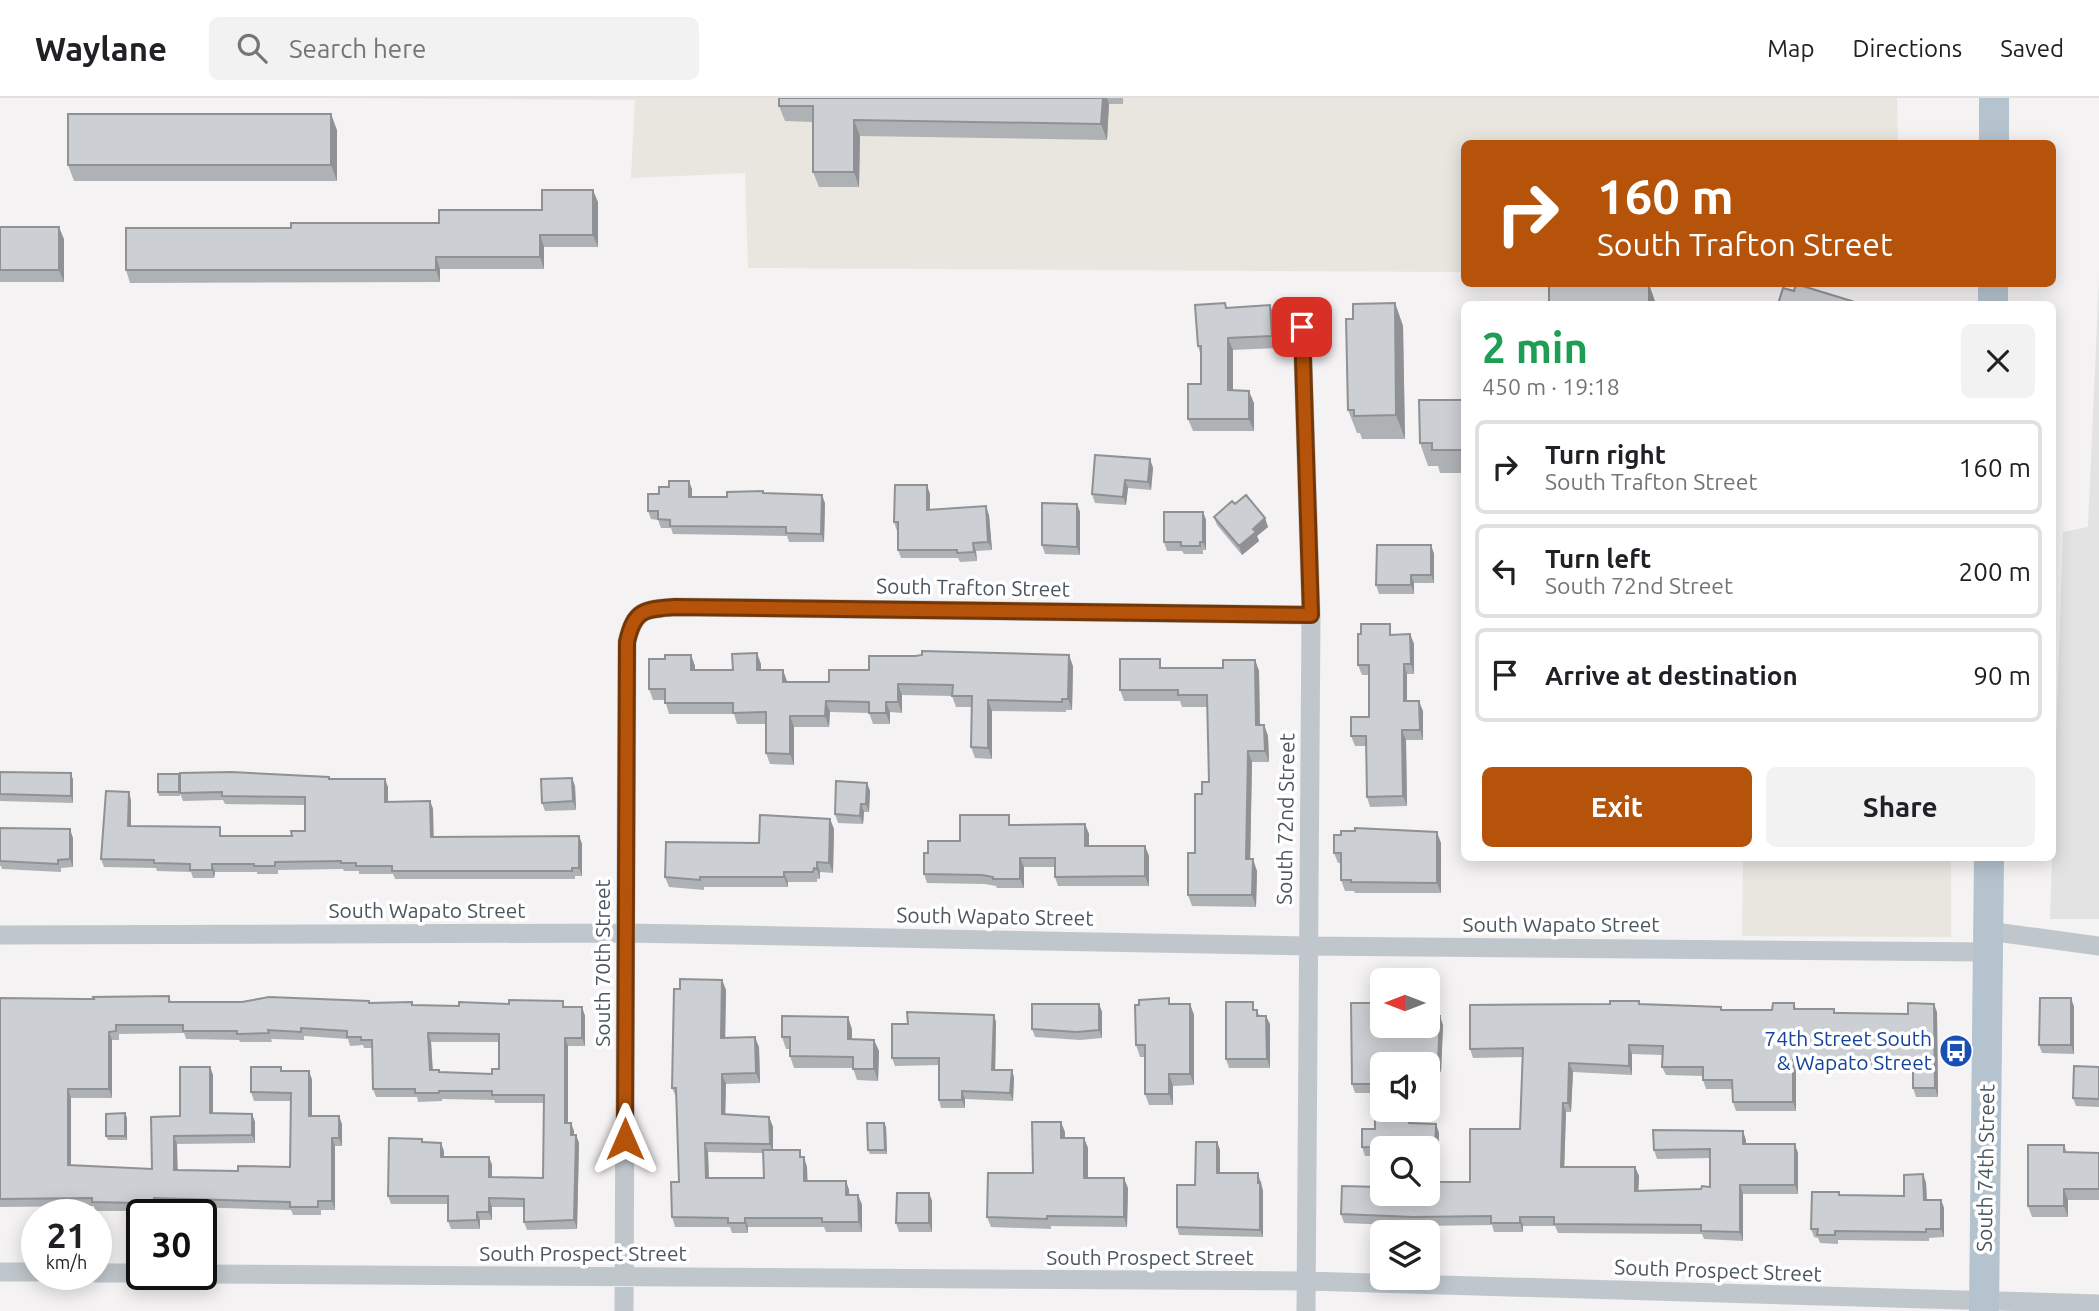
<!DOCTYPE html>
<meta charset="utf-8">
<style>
:root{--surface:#fff;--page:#f2f2f2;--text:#202124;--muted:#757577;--line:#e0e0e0;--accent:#b45309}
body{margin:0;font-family:Ubuntu,sans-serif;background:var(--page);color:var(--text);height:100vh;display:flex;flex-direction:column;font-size:26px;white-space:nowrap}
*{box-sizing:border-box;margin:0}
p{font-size:23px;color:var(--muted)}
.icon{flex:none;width:38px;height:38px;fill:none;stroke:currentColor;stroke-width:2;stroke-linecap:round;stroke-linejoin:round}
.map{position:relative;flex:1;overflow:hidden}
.details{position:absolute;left:1461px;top:203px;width:595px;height:560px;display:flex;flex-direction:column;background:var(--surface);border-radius:10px;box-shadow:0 4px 18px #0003}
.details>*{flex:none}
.banner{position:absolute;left:1461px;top:42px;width:595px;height:147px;border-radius:10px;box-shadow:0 4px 18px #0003;background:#b45309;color:#fff;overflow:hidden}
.needle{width:46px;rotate:270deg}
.tools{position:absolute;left:1370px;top:870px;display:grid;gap:14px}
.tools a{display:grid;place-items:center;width:70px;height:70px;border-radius:10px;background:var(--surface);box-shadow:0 4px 18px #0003;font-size:35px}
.speed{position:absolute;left:21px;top:1101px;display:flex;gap:14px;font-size:35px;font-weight:700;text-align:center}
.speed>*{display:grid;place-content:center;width:91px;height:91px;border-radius:50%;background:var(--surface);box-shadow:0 4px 18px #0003;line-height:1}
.speed small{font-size:18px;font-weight:400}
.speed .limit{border:4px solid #111;border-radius:10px;background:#fff;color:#111}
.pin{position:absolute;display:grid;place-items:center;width:60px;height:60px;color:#fff;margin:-30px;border-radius:14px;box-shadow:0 4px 10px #0006}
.me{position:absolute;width:77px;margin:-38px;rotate:0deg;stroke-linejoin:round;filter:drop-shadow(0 0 5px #0008)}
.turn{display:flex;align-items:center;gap:24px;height:147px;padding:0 21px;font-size:32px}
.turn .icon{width:91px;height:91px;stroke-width:2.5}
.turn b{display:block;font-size:49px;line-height:60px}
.round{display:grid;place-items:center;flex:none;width:74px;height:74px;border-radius:10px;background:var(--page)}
.headline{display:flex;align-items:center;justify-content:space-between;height:119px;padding:0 21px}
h1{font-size:42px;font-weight:600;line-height:52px;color:#1e9e55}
.action{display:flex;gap:14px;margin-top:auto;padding:14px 21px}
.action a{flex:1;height:80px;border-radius:10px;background:var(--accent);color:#fff;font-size:28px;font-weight:600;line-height:80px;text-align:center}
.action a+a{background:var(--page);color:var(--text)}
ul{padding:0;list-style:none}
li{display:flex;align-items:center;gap:21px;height:94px;margin:0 14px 10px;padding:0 7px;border:4px solid var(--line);border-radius:10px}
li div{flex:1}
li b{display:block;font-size:26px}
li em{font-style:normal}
header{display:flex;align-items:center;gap:42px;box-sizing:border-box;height:98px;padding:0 35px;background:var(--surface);border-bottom:2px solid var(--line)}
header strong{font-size:33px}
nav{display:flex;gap:38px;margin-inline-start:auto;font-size:24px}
.search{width:490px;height:63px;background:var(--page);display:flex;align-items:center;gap:18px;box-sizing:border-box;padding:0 24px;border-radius:10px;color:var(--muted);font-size:26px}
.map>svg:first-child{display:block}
</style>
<header>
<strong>Waylane</strong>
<div class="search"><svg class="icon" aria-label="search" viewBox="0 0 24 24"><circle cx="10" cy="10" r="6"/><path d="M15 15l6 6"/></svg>Search here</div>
<nav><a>Map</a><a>Directions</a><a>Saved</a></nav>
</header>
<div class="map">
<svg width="2099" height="1213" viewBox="0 0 2099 1213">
<rect width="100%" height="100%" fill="#f4f2f2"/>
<path fill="#e9e6e0" d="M324,0H1897L1898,45L1465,46V174L748,170L745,75L631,80L635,2Z
M1743,760H1951V839L1742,838Z"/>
<path fill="#e4e3e3" d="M2099,180V821H2050L2063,434L2088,429Z"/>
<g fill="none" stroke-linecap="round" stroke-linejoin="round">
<path stroke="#bfc7cd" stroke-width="19" d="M1302,229L1311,517L1306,1213
M1988,833L2099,848
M0,837L627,835L1307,848L1989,854
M0,1174H37
M96,1175H142
M201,1176L1306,1183L2099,1206
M624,1213L627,544C634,512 644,511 675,509L1311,517"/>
<path stroke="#b4c3ce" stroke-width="30" d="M1994,46V0
M1993,206V186
M1984,1213L1989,760"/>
</g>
<path fill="#afb2b5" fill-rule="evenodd" d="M779,0H1123V6H1109L1107,42L860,38L859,89H819L813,74V24L785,23L779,8Z
M337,32V83H74L68,67Z
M598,104V149H544V171H440V184L130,185L126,172L291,130L439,125Z
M0,129L64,141V184H0Z
M1395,205L1403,228L1405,341H1362L1360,335H1357L1348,312L1353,221Z
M1227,210L1275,220L1277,250L1233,252V292L1254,305V333H1193L1188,321L1201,286V258L1198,248Z
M1465,302V375H1440L1438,368H1428L1420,345Z
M1150,361L1153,370L1151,392L1128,390L1126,407L1095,405L1092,396Z
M669,389L692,391V399H727L764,395L825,405L824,444H789L787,438L673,436L671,430H661L658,422L651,421L648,413L659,396Z
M930,396V412L989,417L992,452L976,453L977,463L960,464L958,460H901L898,452V433H897L894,424Z
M1077,406L1080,414V457L1045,456L1042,447Z
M1203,414L1206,422V452H1203V456H1184L1182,453H1167L1164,444Z
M1214,419L1265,420L1268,429L1257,438L1259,443L1242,457L1217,427Z
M1431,447L1434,456V485H1414V496H1379L1376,487Z
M1410,536L1414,546V576H1407V603L1423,613V642H1406L1407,708L1370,709L1367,699L1366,648H1355L1351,638L1369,619V577H1362L1358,567L1394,537Z
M691,557L695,568V572H733L761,566V572L787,584H829L869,572L1073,568L1072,612H1066V614L992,613V661L975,660L971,649V609H956L952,598L902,597V615L890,614V626H873L869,615L830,614L829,629H794V667L770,666L766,655V626H737L734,616H669L665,602H653L649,591L665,561Z
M1255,562L1259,573L1260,627H1264L1268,638L1269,664H1252L1250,761L1257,773L1256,809L1192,808L1188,797L1202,696L1209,684L1207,609H1182L1180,603H1124L1120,592L1163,570H1223Z
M0,674L71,675L73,682V705L0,703Z
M179,676L180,680L330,681L388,689V704L430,703L433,711V739L579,738L582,746V778H575V781H395L393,776H359V773H344L343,771L278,772V776H257V774H215L214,780H193L191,774L157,773L156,770L104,769L101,761L131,702V728L223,738H292L305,733V707L225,706L223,702L183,703L180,695V698H159L158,694Z
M867,685L870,693L869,714H864L863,726L838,725L835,716Z
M575,688L576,712L545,713L542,705Z
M830,721L834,731L833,775L820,774V781H817V784H788V789H704V792L669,789L665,779Z
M1085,726L1089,736V748H1145L1149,758V788H1058L1055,779V769H1024V790H997L996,788L985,786L927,785L924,776L928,755L960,743L1012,727Z
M0,730L73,740V769L61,770V774L2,771L1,768H0Z
M1441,745V795H1355L1354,793H1345L1341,782V765H1338L1334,755Z
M722,882L726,892L725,940L759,949L760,985L726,986L725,1017L769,1019L773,1029V1052L802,1059L807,1069V1083H846L849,1092V1097H858L862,1107V1134H826L824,1129H748V1135H732L730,1129H675L672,1119L679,1084L676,999L672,990L680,891ZM708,1054L763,1055L764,1080H709Z
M169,898L171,904L370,905L414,907L582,909L585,918V948H568V1025L574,1033V1037H576L579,1045L577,1131L527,1132L524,1124V1109H492V1122H480V1131H451L448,1123V1106H391L388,1098L423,1044L444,1053V1059H489L492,1067V1079L543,1080L544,1005H495L494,1002L442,1001V1003L418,1004L417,999H376L373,991L372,950H364L363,947L350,948L348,941L304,938V942L271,941L272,944H240L239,942L186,941L184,935L119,936V942H112V1000H71V1067L152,1071L180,1018L210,969L213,977V1015L252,1016L255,1024V1045L177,1046V1072L238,1073L290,1069L291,1003H254L251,994L282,973H309L312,982V1018L342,1026V1048H335V1112H321V1117H293L291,1112L157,1108V1116H142V1124H137L134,1113H95L94,1108L0,1109V900L84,901ZM431,944H499V971L492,976L440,974L439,972H433Z
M2071,900L2074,909V956L2042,955L2039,947Z
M1794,905L1796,911L1835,915L1908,916L1937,914L1938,999H1916L1913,990V970L1796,971V1013H1736L1733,1004V991H1706L1703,982V978L1666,977L1662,969V957L1632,956V977L1573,974L1571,1014H1566L1564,1069H1635L1639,1078L1638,1093L1701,1091L1710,1089V1060L1657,1061L1654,1052L1746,1042V1046L1798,1055V1096H1743V1143L1704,1141L1702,1136L1558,1135L1555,1128H1523V1134H1494L1492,1127L1416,1128L1344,1125L1341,1116L1428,1096V1050H1382V1058H1365L1362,1049L1375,1031V995H1355L1352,986L1382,911L1443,927L1441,974H1428V966H1382L1413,1012V1025L1439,1035L1437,1084H1470L1520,1031L1522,959L1473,960L1470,951L1640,906L1721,912H1772Z
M1099,906L1102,914V940L1080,942L1035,939L1032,931Z
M1172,906H1190L1194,917V987L1173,988V1007H1149L1145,996V959H1140L1136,947Z
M1256,912L1260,918L1270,926V970H1229L1226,961Z
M996,924L995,972H1012L1014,980L1013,1003L965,1001V1010H941L939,1002V967L895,968L892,960Z
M852,931V941L874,942L879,953L878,983L857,982L853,970H794L790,958V951H786L782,939Z
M2099,969V1009L2076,1008L2073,1000Z
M125,1015L127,1020V1042H108L106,1038Z
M886,1029L887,1056H870L868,1052Z
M1065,1034V1040H1084L1088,1050V1080L1128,1090L1127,1129L1051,1128V1131L991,1129L987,1119L1033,1075Z
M1217,1044L1220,1052V1075L1261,1083L1263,1093V1139L1179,1137L1177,1129L1195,1087Z
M2064,1047L2067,1054L2099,1055V1102H2068V1119H2032L2028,1108Z
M1923,1076L1926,1085L1927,1102H1941L1944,1110V1139L1929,1140V1143L1838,1142V1146L1820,1145L1818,1140L1814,1139L1811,1131L1839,1094L1840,1097L1904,1098Z
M929,1095L932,1103V1134H899L896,1125Z"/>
<path fill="#8f9194" d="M1103,0H1107L1109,6L1107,42L1101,26Z
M331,16L337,32V83L331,67Z
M854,22L860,38L859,89L854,74Z
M593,92L598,104V149L593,137Z
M59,129L64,141V184L59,172Z
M540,137L544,149V171L540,159Z
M436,159L440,171V184L436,172Z
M1643,186H1649L1656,206H1648Z
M1395,205L1403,228L1405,341L1396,317Z
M1270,207L1275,220L1277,250L1272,238Z
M1228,240L1233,252V305L1228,292Z
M1249,293L1254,305V333L1249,321Z
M1150,361L1153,370L1151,392L1148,384Z
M1125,382L1128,390L1126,407L1123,399Z
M689,383L692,391V407L689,399Z
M927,387L930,396V421L927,412Z
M822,397L825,405L824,444L821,436Z
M1077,406L1080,414V457L1077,449Z
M986,408L989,417L992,452L988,444Z
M1203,414L1206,422V452L1203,444Z
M1265,420L1268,429L1257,438L1259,443L1242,457L1239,448L1253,431Z
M973,445L976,453L977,463L974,454Z
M1431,447L1434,456V485L1431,477Z
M1411,477L1414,485V496L1411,487Z
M1410,536L1414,546V576L1411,566Z
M757,555L761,566V583L757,572Z
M691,557L695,568V583L691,572Z
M1069,557L1073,568L1072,612L1068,601Z
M1255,562L1259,573L1260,638L1256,627Z
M1404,566L1407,576V613L1404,603Z
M783,572L787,583V595L783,584Z
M898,586L902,597V615L898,604Z
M988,602L992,613V661L988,650Z
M826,603L830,614L829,629L825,618Z
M1419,603L1423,613V642L1420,632Z
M886,604L890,614V626L886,615Z
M790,618L794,629V667L790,656Z
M1264,627L1268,638L1269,664L1265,653Z
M1402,632L1406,642L1407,708L1403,698Z
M1248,653L1252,664L1250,773L1246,761Z
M71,675L73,682V705L71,698Z
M572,680L575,688L576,712L573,703Z
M385,681L388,689V712L385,704Z
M867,685L870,693L869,714L866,706Z
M129,694L131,702V736L128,728Z
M430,703L433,711L434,747L431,739Z
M861,706L864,714L863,726L860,718Z
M830,721L834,731L833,775L829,765Z
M1085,726L1089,736V758L1085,748Z
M70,731L73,740V769L70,761Z
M1437,734L1441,745V795L1437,785Z
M579,738L582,746V778L579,770Z
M1145,748L1149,758V788L1145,778Z
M1020,760L1024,769V790L1020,781Z
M1253,761L1257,773L1256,809L1252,797Z
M817,764L820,774V781L817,771Z
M212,766L215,774L214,780L212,772Z
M784,774L788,784V789L784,779Z
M722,882L726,892L725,949L721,940Z
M2071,900L2074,909V956L2071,947Z
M1099,906L1102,914V940L1099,932Z
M1190,906L1194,917V987L1190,976Z
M1934,906L1937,914L1938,999L1935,990Z
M582,909L585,918V948L582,940Z
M994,917L996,924L995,979L992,972Z
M1266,918L1270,926V970L1267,961Z
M1440,918L1443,927L1441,974L1438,965Z
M848,919L852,931V953L848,941Z
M109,934L112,942V1000L109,991Z
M428,935L431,944L433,980L430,972Z
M755,939L759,949L760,985L756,975Z
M565,940L568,948V1033L565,1025Z
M874,942L879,953L878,983L874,971Z
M1629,947L1632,956V977L1629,968Z
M1793,962L1796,971V1013L1793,1004Z
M1569,965L1573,974L1571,1014L1568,1005Z
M210,969L213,977V1023L210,1015Z
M1012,972L1014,980L1013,1003L1010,995Z
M309,973L312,982V1026L309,1018Z
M722,976L726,986L725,1026L722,1016Z
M1169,976L1173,988V1007L1169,996Z
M68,991L71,1000V1076L68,1067Z
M962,993L965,1001V1010L962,1002Z
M1563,1005L1566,1014L1564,1078L1561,1069Z
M1410,1012H1413V1034L1409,1025Z
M125,1015L127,1020V1042L125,1038Z
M252,1016L255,1024V1045L252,1037Z
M339,1018L342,1026V1048L339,1040Z
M769,1019L773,1029V1056L770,1046Z
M1061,1024L1065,1034V1050L1061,1040Z
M571,1025L574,1033V1045L571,1037Z
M884,1025L886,1029L887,1056L885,1052Z
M1436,1026L1439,1035L1437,1093L1434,1084Z
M1743,1033L1746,1042V1054L1743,1046Z
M576,1037L579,1045L577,1131L574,1122Z
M174,1038L177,1046L178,1081L174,1072Z
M332,1040L335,1048V1112L332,1103Z
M1084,1040L1088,1050V1089L1084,1080Z
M1217,1044L1220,1052V1083L1217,1075Z
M441,1045L444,1053V1067L441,1059Z
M705,1045L708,1054L709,1090L706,1080Z
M1795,1046L1798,1055V1096L1795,1087Z
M489,1059L492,1067V1087L489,1079Z
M804,1059L807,1069L808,1092L804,1083Z
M1635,1069L1639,1078L1638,1102L1635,1093Z
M1258,1075L1263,1093V1139L1260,1132Z
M1923,1076L1926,1085L1927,1111L1924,1102Z
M1124,1080L1128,1090L1127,1129L1124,1119Z
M846,1083L849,1092L850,1107L846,1097Z
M1740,1087L1743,1096V1143L1740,1134Z
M2064,1091L2068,1102V1119L2064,1108Z
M929,1095L932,1103V1134L929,1125Z
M858,1097L862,1107V1134L859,1124Z
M154,1100L157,1108V1116H154Z
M489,1100L492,1109V1122L489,1114Z
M1941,1102L1944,1110V1139L1941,1131Z
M477,1114L480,1122V1131L477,1122Z
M1520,1119L1523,1128V1134L1520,1125Z
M745,1120L748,1129V1135L745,1125Z"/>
<path fill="#cccfd3" stroke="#8f9194" stroke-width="2" fill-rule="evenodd" d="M779,0H1103L1101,26L854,22V74H813V8H779Z
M68,16H331V67H68Z
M542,92H593V137H540V159H436V172H126V130H291V125H439V112H542Z
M0,129H59V172H0Z
M1549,186H1649V206H1549Z
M1796,186L1858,205L1857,206H1778L1783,190L1794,193Z
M1225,205L1226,210L1270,207L1272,238L1228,240V292L1249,293V321H1188V286H1201V248H1198L1195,207Z
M1395,205L1396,317L1354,318V312H1348L1346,221H1353V206Z
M1419,302H1465V352H1432V345H1420Z
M1095,357L1150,361L1148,384L1125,382L1123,399L1092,396Z
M669,383H689V399H727V394L763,393V395L822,397L821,436L786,435V429L670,428V422L658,421V413H648V396H659V389H669Z
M895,387H927V412L986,408L988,444L973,445L974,454L957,455V452H898V424H894Z
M1246,397L1265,420L1253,431L1256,434L1239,448L1214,419L1232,403L1235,406Z
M1042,405L1077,406V449L1042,447Z
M1164,414H1203V444H1200V448H1181V444H1164Z
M1377,447H1431V477H1411V487H1376Z
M1361,526H1390V537L1410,536L1411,566H1404V603H1419L1420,632H1402L1403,698L1367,699L1366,638H1351V619H1369V567H1358V536H1361Z
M922,553L1069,557L1068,601H1062V604L988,602V650L971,649L972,598H952L953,587L898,586V604H886V615H869V604L826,603L825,618H790V656L766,655V614L733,615V605H665V591H649V561H665V557H691V572H733L732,556L757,555V572H783V584H829V572H869V558H915L922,557Z
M1120,561H1160V570H1223V562H1255L1256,627H1264L1265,653H1248L1246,761H1253L1252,797H1188V755H1195V696H1202V684H1209L1207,597H1178V592H1120Z
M0,674L71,675V698L0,696Z
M231,674L329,679V681H385V704L430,703L431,739L579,738V770H572V773H392V768H356V765H341V763L275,764V768H254V766H212V772H190V766L154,765V762L101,761L106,693L129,694L128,728L220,729V738H292L291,733H305V699L222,698V694L180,695V675Z
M158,676H179V694H158Z
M572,680L573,703L542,705L541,681Z
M836,683L867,685L866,706H861L860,718L835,716Z
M760,717L830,721L829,765L817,764V771L814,770L813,774H784V779H700V782L665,779L666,744L759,745Z
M960,717H1009V727L1085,726V748H1145V778L1055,779V760H1020V781H993V779L982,777L924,776V755H928V743H960Z
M0,730L70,731V761L58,762V766L0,763Z
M1355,730L1437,734V785L1351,784V782H1341V755H1334V737H1341V733H1355Z
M680,881L722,882L721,940L755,939L756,975L722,976V1016L769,1019L770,1046L705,1045L706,1080H764L763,1052H800V1059H804V1083H846V1097H858L859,1124H822V1120H745V1125H728V1120L672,1119L671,1084H679L676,990H672L674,891H680Z
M169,898V904H242L269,899L369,903V905L412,904V907L459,908V904L509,906V902L563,903V909H582V940H565V1025H571V1037H576L574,1122L524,1124V1101L489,1100V1114H477V1122L448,1123V1098H388L389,1040L422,1041V1044L441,1045V1059H489V1079L543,1080L544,997H492V993H439V995H415V991H373L372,942H361V939H347V933L301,930V934L268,932L269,935L237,936V933H183V927H116V933L109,934V991H68V1067L152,1071L151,1019L180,1018V969H210V1015L252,1016V1037L174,1038V1072L238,1073V1068L290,1069L291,995L251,994V969H281V973H309V1018H339V1040H332V1103H318V1109H290V1104L154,1100V1116H134L135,1105L92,1104V1100L0,1101V900L84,901H94L93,899ZM428,935L499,936V971H492V976L439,974V972H430Z
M1169,900V906H1190V976H1169V996H1145V947H1136L1135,907H1139V902Z
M2040,900H2071V947H2039Z
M1610,903H1639V906L1721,909V912H1772L1773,905H1794V911H1834V915H1842L1908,916V905L1934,906L1935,990H1913V962H1793V1004H1733L1732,982H1703V969H1662L1663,948L1629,947V968L1569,965L1568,1005H1563L1561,1069H1635V1093L1701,1091L1702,1088L1710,1089V1051L1654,1052L1653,1032L1743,1033V1046H1795V1087H1740V1134L1701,1133V1127L1554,1126V1119H1520V1125H1491V1118L1413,1119L1341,1116L1342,1088L1382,1089V1096H1428V1050L1362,1049V1031H1375V986H1352L1351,905H1380V911H1382V928H1428V918H1440L1438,965L1382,966V1012H1410L1409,1025L1436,1026L1434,1084H1470V1031H1520L1523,950L1470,951V907L1610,906Z
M1226,904H1253V912H1257V918H1266L1267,961H1226Z
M1032,906H1099V932L1077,934L1032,931Z
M907,914L994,917L992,972H1012L1010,995L962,993V1002H939V960H892V926H908Z
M782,918L848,919V941L874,942V971H853V959L790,958V939H782Z
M2074,968L2099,969V1001L2073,1000Z
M125,1015V1038H106V1016Z
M1032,1024H1061V1040H1084V1080H1124V1119L1047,1118V1121L987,1119L988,1075H1033Z
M867,1025H884L885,1052H868Z
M1196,1044H1217V1075H1258V1085H1260V1132L1177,1129V1087H1195Z
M2028,1047H2064V1054L2099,1055V1091H2064V1108H2028Z
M1923,1076L1924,1102H1941V1131H1926V1134L1835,1133V1137H1817L1818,1131H1811L1812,1094H1839V1097L1904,1098V1077Z
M897,1095H929V1125H896Z"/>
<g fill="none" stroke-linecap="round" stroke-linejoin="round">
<defs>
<path id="route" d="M625,1041L627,544C634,512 644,511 675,509L1311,517L1302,229"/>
</defs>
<use href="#route" stroke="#753606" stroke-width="18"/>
<use href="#route" stroke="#b45309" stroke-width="12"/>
</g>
<defs>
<symbol id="bus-disc" viewBox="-11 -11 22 22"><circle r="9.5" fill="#1a4fb4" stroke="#fff"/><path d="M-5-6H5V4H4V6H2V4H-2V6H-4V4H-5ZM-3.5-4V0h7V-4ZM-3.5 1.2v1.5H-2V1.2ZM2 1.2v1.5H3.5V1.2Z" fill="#fff"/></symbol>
</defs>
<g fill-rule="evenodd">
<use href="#bus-disc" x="1937" y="934" width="38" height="38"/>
</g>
<g text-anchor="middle" stroke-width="7" stroke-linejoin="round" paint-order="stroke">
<g font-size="21" fill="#4b565e" stroke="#fff">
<text transform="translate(973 490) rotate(1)" y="7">South Trafton Street</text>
<text transform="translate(1286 721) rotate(-89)" y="7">South 72nd Street</text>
<text x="427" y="820">South Wapato Street</text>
<text transform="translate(995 819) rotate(1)" y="7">South Wapato Street</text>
<text x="1561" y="834">South Wapato Street</text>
<text transform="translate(603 865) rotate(-90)" y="7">South 70th Street</text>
<text transform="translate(1986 1070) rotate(-89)" y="7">South 74th Street</text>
<text x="583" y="1163">South Prospect Street</text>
<text x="1150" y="1167">South Prospect Street</text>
<text transform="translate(1718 1173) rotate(2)" y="7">South Prospect Street</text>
</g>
<g font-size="21" fill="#164399" stroke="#fff" text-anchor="end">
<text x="1932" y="948">74th Street South<tspan x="1932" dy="24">&amp; Wapato Street</tspan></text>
</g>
</g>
</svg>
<div class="tools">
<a><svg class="needle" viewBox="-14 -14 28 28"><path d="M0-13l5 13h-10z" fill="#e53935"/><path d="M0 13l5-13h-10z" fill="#757577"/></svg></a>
<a><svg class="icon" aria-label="sound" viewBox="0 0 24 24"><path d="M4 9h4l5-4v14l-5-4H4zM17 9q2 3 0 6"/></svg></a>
<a><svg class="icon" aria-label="search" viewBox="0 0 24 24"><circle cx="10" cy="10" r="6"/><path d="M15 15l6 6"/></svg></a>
<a><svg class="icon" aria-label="layers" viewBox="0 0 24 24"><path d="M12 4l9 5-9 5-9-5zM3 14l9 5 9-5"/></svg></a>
</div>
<div class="speed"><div>21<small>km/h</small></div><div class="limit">30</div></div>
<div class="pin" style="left:1302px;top:229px;background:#d93025"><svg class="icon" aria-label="arrive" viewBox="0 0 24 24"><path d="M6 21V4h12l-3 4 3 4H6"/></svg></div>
<svg class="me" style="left:625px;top:1041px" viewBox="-20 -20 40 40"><path d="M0-17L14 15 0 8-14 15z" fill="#b45309" stroke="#fff" stroke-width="4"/></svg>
<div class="banner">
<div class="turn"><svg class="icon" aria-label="right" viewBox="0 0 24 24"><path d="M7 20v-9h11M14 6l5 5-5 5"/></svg><div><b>160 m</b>South Trafton Street</div></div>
</div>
<section class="details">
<div class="headline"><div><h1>2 min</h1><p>450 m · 19:18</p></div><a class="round"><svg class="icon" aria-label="close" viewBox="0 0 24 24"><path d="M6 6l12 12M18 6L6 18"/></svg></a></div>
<ul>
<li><svg class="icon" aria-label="right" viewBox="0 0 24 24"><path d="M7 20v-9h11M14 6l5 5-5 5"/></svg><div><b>Turn right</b><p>South Trafton Street</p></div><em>160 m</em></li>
<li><svg class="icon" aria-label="left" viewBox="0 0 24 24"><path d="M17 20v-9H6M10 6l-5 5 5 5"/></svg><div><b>Turn left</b><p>South 72nd Street</p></div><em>200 m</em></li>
<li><svg class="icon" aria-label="arrive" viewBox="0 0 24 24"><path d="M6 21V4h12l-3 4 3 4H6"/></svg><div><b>Arrive at destination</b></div><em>90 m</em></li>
</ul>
<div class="action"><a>Exit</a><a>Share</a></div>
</section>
</div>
